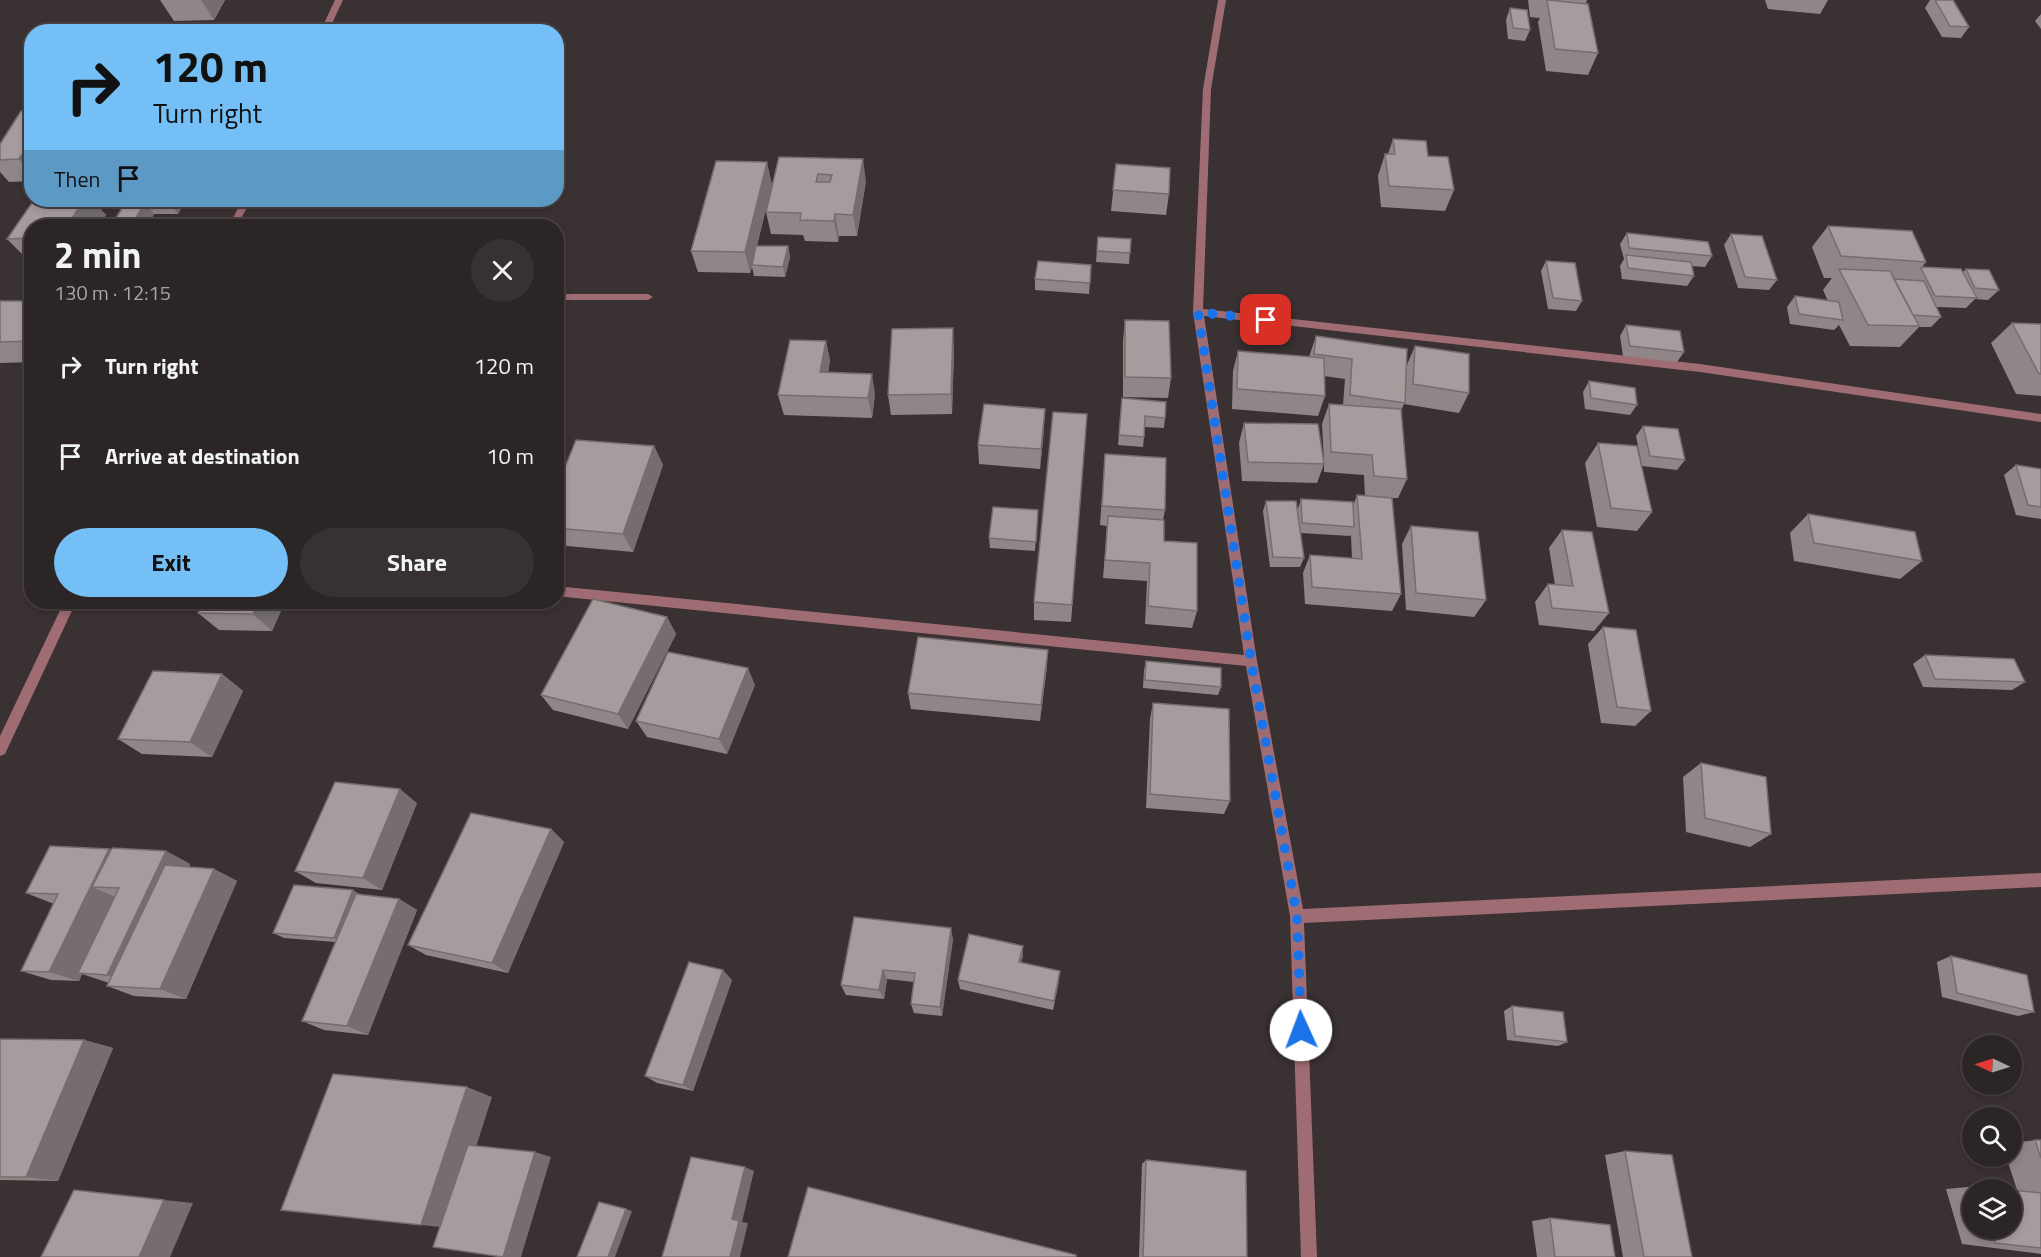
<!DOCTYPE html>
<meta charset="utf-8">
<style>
:root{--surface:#2c2526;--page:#383132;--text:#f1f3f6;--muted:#a6a5a7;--line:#484243;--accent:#74c0f6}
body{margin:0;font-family:"Titillium Web",sans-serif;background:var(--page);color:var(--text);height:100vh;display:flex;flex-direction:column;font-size:22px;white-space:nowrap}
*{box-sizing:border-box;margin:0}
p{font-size:20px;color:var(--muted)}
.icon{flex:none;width:33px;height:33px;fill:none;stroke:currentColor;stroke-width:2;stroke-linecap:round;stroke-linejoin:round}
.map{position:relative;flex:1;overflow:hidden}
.drawer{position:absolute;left:24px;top:219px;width:540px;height:390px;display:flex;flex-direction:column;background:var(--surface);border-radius:24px;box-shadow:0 3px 9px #0003,0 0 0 2px var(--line)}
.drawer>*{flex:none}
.top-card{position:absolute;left:24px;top:24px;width:540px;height:183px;border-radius:24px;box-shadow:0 3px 9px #0003,0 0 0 2px var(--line);background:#74c0f6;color:#111;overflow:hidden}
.needle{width:39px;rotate:274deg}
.buttons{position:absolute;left:1962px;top:1035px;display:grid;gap:12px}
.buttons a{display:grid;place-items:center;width:60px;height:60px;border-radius:50%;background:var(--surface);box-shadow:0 3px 9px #0003,0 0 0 2px var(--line);font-size:30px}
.pin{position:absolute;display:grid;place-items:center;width:51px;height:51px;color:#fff;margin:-26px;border-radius:12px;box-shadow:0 3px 9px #0006}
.me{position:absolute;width:66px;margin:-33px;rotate:358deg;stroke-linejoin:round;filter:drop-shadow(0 0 4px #0008)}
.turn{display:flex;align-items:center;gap:21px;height:126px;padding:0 30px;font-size:27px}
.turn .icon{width:78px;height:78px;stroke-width:2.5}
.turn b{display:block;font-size:42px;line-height:51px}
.then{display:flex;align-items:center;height:57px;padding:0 30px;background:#0003;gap:12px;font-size:22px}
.round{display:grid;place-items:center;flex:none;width:63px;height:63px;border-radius:32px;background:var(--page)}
.headline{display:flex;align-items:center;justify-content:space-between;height:102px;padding:0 30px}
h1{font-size:36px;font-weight:700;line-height:45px}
.button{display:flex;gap:12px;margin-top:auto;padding:12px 30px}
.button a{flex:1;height:69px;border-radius:36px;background:var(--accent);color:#111;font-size:24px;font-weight:700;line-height:69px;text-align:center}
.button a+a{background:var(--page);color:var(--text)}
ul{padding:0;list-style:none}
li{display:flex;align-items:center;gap:18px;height:90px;padding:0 30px}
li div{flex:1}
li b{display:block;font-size:22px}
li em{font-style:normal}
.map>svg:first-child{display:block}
</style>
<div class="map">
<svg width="2041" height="1257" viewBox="0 0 2041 1257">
<rect width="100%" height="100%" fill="#3a3132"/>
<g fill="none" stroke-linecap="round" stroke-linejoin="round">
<path fill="#a06c74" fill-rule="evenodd" d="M335,0H343L328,32H320Z
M1218,0H1226L1211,89L1203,309L1700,364L2041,414V422L1700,372L1204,316L1257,661L1303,909L2041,873V887L1304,923L1317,1257H1301L1290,916L1246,666L556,596V586L1244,655L1193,312L1203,89Z
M242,200H251L237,226H229Z
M556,294H648L653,297L648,300H556Z
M64,602H76L5,754L0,756V736Z"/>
</g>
<path fill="#908687" d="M160,0H225L214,20L174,21Z
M1528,0H1587L1586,3L1598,53L1588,75L1546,71L1538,22L1540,18L1530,17Z
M1765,0H1828L1820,14L1768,9Z
M1930,0H1953L1969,27L1961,38L1942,37L1925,8Z
M1510,8L1530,30L1525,41L1508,39L1506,20Z
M2041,14V29L2035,21Z
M32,111V181L9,182L0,172V144Z
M1393,139L1428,156L1454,190L1445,211L1381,207L1378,176L1385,154H1388Z
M779,157L866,181L857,236H839L838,242L805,241L803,235L771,234L766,212Z
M1116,164L1169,194L1166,215L1111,211Z
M772,184L757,246H788L790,257L785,277L754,276L752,267L750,273L698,272L691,251Z
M34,200H93L106,215L99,226H32V260H28L7,239Z
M127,200H186L178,214H154L147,226H111Z
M1828,226L1926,262L1922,267L1963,272L1966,269L1999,290L1988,300L1975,299L1966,308L1936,307L1941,317L1931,327H1919L1900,347L1850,346L1839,325L1834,330L1790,324L1787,307L1795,296L1828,301L1823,290L1832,278H1824L1812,247Z
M1627,233L1712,256L1705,267L1692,266L1694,276L1687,286L1622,279L1620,266L1624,259L1620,244Z
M1731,234L1777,280L1769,290L1738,288L1724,245Z
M1098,237L1131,239L1129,264L1096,262Z
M1546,261L1582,301L1576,311L1548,309L1541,271Z
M1091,265L1089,294L1035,290V279Z
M0,301H32V362L0,363Z
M1125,320L1171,378L1168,398L1123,397V341Z
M2012,323L2041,324V396L2016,394L1991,343Z
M1626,325L1684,352L1677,362L1623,356L1620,336Z
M1316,336L1406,367L1415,346L1469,393L1459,413L1404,404L1401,411L1407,479L1398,498H1392L1401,594L1392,611L1305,604L1303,573L1310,555L1352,559L1351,535L1350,536L1301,533L1304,558L1300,567H1270L1263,511L1266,501L1298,509L1301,499L1353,506L1357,495L1365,496L1364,475L1324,472V464L1317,483L1242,481L1239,443L1244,423L1324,462L1322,424L1329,404L1343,405L1345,379L1324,376L1325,396L1318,416L1232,409L1233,371L1238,351L1309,357Z
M826,341L830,361L828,372L875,394L872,418L784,415L778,395Z
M954,349L952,414L891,415L888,395Z
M1589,381L1637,405L1630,415L1585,409L1583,392Z
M1122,398L1165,418L1164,428L1145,427L1143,447L1118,445Z
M1087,414L1071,622L1034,620V602Z
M1643,426L1685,460L1677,470L1642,466L1636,436Z
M1044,429L1040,469L979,464L978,445Z
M1598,443L1652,512L1637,531L1597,527L1585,463Z
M654,446L663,465L633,552L556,545V489Z
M1105,454L1165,510L1163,520L1164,541L1197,611L1192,628L1145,624L1147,581L1103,578L1107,526L1100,525Z
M2016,465L2041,469V519L2016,515L2004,475Z
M1038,510L1035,551L990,548L989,538Z
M1808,514L1922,561L1900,579L1794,561L1790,533Z
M1411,526L1486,600L1474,617L1406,610L1402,544Z
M1562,530L1609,613L1594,631L1539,625L1535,602L1548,584L1555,585L1549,548Z
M196,602H285L272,631L219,630L198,613L201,606Z
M667,617L676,634L628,729L553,710L541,695Z
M1603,627L1651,711L1635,726L1601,723L1588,644Z
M1925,655L2025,682L2012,690L1923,687L1913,664Z
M1146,661L1221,687L1218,695L1143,688L1144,670Z
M1047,666L1040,721L911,709L908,693Z
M222,674L243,691L212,757L142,754L118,739Z
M755,685L727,754L647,737L636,721Z
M1153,703L1230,801L1224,814L1146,808L1150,719Z
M1701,763L1771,834L1750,847L1686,832L1683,777Z
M417,803L382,890L316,883L295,871Z
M551,829L564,842L508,973L426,955L408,945Z
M109,849L111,850L166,851L190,864L189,867L214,869L237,881L186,999L134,996L107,986L109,983L82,974L79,981L51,980L21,971L54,904L26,893Z
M361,895L399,899L417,910L368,1035L324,1030L302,1021L335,942L284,938L273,933Z
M953,939L942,1016L914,1013L911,1004L914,982L887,979L884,999L846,995L841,985Z
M1023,956L1021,963L1059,981L1053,1010L960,989L958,980Z
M1951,956L2034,1012L2018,1016L1942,997L1937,962Z
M732,980L693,1091L657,1083L645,1076Z
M1512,1006L1567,1042L1558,1046L1507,1040L1504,1011Z
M0,1039L84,1040L113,1048L58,1181L0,1180Z
M2035,1140H2041V1254L1962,1244L1946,1189L1978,1186L2011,1190H1972V1228H2012L2017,1190L2006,1156H2012V1143Z
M1625,1151L1692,1257H1623L1605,1155Z
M1146,1160L1247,1257H1139L1142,1164Z
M1550,1218L1615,1257H1537L1532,1221Z"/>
<path fill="#756d6e" d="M201,0H225L214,20Z
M32,139V174L19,159Z
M863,159L866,181L857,236L853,215Z
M767,162L772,184L750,273L745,252Z
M84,200H93L106,215L99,226H67Z
M172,200H186L178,214L170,203Z
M145,203L154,214L147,226H131Z
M835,214L839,236L838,242L834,221Z
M788,246L790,257L785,277L783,267Z
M953,328L954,349L952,414L951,394Z
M826,341L830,361L825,392L820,372Z
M872,374L875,394L872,418L868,398Z
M1045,409L1044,429L1040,469L1041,449Z
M654,446L663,465L633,552L623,534Z
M258,602H285L272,631L253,614Z
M667,617L676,634L628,729L618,714Z
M1048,650L1047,666L1040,721L1041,705Z
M748,668L755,685L727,754L719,739Z
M222,674L243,691L212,757L190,742Z
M400,789L417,803L382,890L363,878Z
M551,829L564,842L508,973L492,963Z
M109,849L135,861L119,888L92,887L118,898L78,973L82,974L79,981L49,972Z
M166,851L190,864L134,985L107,975Z
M214,869L237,881L186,999L160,989Z
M353,890L363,896L344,943L334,938Z
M399,899L417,910L368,1035L347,1026Z
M951,928L953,939L942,1016L940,1007Z
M1023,946V956L1019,972V962Z
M723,970L732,980L693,1091L683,1085Z
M883,970L887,979L884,999L879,990Z
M84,1040L113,1048L58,1181L26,1177Z
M467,1087L492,1097L450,1228L421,1225Z
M535,1152L551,1157L521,1257H503Z
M745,1167L754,1171L742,1222L748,1223L740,1257H730L732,1219Z
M164,1200L193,1203L170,1257H139Z
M606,1203L632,1211L615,1257H608Z"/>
<path fill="#a79c9d" stroke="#756d6e" stroke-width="1.5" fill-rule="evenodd" d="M1547,0L1588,4L1598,53L1555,49Z
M1935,0H1953L1969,27L1950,26Z
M1510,8L1527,10L1530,30L1513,28Z
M21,111H32V139L19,159L0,160V144Z
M1393,139L1426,141L1428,156L1448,157L1454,190L1389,186L1385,154H1395Z
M779,157L863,159L853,215L835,214L834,221L800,220L801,213L766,212ZM818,174L832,175L830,182H816Z
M716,161L767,162L745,252L691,251Z
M1116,164L1170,168L1169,194L1113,190Z
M34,200H84L67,226H32V238L7,239Z
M127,200H172L170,203H145L131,226H111Z
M1828,226L1912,231L1926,262L1841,256Z
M1627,233L1708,242L1712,256L1629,248Z
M1731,234L1762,236L1777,280L1745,277Z
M1098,237L1131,239L1130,253L1097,251Z
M756,246H788L783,267L752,265Z
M1626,255L1691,262L1694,276L1628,268Z
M1038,261L1091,265L1090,283L1035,279Z
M1546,261L1575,263L1582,301L1553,298Z
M1922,267L1961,269L1977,298L1935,296L1921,268Z
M1839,269L1890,271L1919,326L1868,325Z
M1966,269L1989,270L1999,290L1975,288Z
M1894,279L1924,281L1941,317L1913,315Z
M1795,296L1839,302L1843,320L1799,314Z
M0,301H32V341L0,342Z
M1125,320L1169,321L1171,378L1125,377Z
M2012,323L2041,324V374H2039Z
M1626,325L1680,331L1684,352L1630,346Z
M953,328L951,394L888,395L892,329Z
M1316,336L1407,349L1405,403L1350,395L1352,359L1314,354Z
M790,340L826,341L820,372L872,374L868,398L778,395Z
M1415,346L1469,354V393L1413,384Z
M1238,351L1324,358L1325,396L1237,389Z
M1589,381L1635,388L1637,405L1591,398Z
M1122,398L1166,402L1165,418L1145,416L1144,437L1119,435Z
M984,404L1045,409L1041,449L978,445Z
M1329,404L1401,409L1407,479L1374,476L1372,455L1331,452Z
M1053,412L1087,414L1072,605L1034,602Z
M1244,423L1318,424L1324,464L1248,462Z
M1643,426L1678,429L1685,460L1650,456Z
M576,440L654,446L623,534L556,528V489Z
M1598,443L1637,446L1652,512L1611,508Z
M1105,454L1166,458L1165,510L1102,506Z
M2016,465L2041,469V507L2028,505Z
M1357,495L1392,498L1401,594L1312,587L1310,555L1362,559Z
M1301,499L1353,502L1354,527L1302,523Z
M1266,501H1296L1304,558L1273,557Z
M993,507L1038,510L1036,542L989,538Z
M1808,514L1915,532L1922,561L1814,543Z
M1108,516L1164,520V541L1197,543V611L1148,606L1150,563L1105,560Z
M1411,526L1478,532L1486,600L1416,593Z
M1562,530L1592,532L1609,613L1552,608L1548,584L1573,586Z
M593,599L667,617L618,714L541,695Z
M203,602H258L253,614L198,613Z
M1603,627L1636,630L1651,711L1617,707Z
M918,637L1048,650L1041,705L908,693Z
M668,652L748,668L719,739L636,721Z
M1925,655L2014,659L2025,682L1935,679Z
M1146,661L1221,668V687L1145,680Z
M153,671L222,674L190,742L118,739Z
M1153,703L1229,709L1230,801L1150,794Z
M1701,763L1766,777L1771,834L1705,818Z
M335,782L400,789L363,878L295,871Z
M471,813L551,829L492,963L408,945Z
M50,846L109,849L49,972L21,971L58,894L26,893Z
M112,848L166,851L107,975L78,973L119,888L92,887Z
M165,865L214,869L160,989L107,986Z
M294,885L353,890L334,938L273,933Z
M356,894L399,899L347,1026L302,1021Z
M854,917L951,928L940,1007L911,1004L915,973L883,970L879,990L841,985Z
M969,934L1023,946L1019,962L1060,971L1054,1001L958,980Z
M1951,956L2027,975L2034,1012L1957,993Z
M689,962L723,970L683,1085L645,1076Z
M1512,1006L1563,1012L1567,1042L1515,1036Z
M0,1039L84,1040L26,1177H0Z
M333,1074L467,1087L421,1225L281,1210Z
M2035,1140H2041V1158Z
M468,1145L535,1152L503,1257L433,1247Z
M1625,1151L1672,1155L1692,1257H1644Z
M691,1157L745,1167L732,1219L739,1221L730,1257H662Z
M1146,1160L1246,1171L1247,1257H1143Z
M1978,1186L2011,1190H1979Z
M808,1187L1076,1255V1257H788Z
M74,1190L164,1200L139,1257H41Z
M2012,1190L2041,1193V1248L1995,1243L1991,1228H2012Z
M599,1202L626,1209L608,1257H577Z
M1550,1218L1610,1225L1615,1257H1555Z"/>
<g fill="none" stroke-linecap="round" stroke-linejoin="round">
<path stroke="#1a73e8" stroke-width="10" stroke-dasharray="0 18" d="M1266,320L1198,312L1251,661L1297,916L1301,1030"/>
</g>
</svg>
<div class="buttons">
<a><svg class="needle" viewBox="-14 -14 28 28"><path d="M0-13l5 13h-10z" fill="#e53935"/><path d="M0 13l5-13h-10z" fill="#a6a5a7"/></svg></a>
<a><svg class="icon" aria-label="search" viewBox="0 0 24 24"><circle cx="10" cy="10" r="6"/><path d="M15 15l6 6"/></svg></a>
<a><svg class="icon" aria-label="layers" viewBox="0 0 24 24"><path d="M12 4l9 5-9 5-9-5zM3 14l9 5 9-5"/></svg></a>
</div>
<div class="pin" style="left:1266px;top:320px;background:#d93025"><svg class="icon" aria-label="arrive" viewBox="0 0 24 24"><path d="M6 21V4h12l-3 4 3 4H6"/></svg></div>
<svg class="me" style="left:1301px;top:1030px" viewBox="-20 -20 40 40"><circle r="19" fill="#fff"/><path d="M0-13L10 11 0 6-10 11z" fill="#1a73e8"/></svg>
<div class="top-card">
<div class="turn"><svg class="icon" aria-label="right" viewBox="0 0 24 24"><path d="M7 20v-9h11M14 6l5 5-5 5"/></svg><div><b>120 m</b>Turn right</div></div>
<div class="then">Then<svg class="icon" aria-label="arrive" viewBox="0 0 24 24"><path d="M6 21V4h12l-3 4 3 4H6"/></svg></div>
</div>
<section class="drawer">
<div class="headline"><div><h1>2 min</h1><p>130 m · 12:15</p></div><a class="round"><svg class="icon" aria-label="close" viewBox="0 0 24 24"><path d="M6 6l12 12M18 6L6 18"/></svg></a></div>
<ul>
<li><svg class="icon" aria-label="right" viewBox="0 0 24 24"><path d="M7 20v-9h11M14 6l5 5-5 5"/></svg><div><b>Turn right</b></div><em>120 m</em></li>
<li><svg class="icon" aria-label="arrive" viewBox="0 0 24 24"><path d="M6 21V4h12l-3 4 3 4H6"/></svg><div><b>Arrive at destination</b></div><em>10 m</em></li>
</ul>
<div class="button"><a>Exit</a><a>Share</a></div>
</section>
</div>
